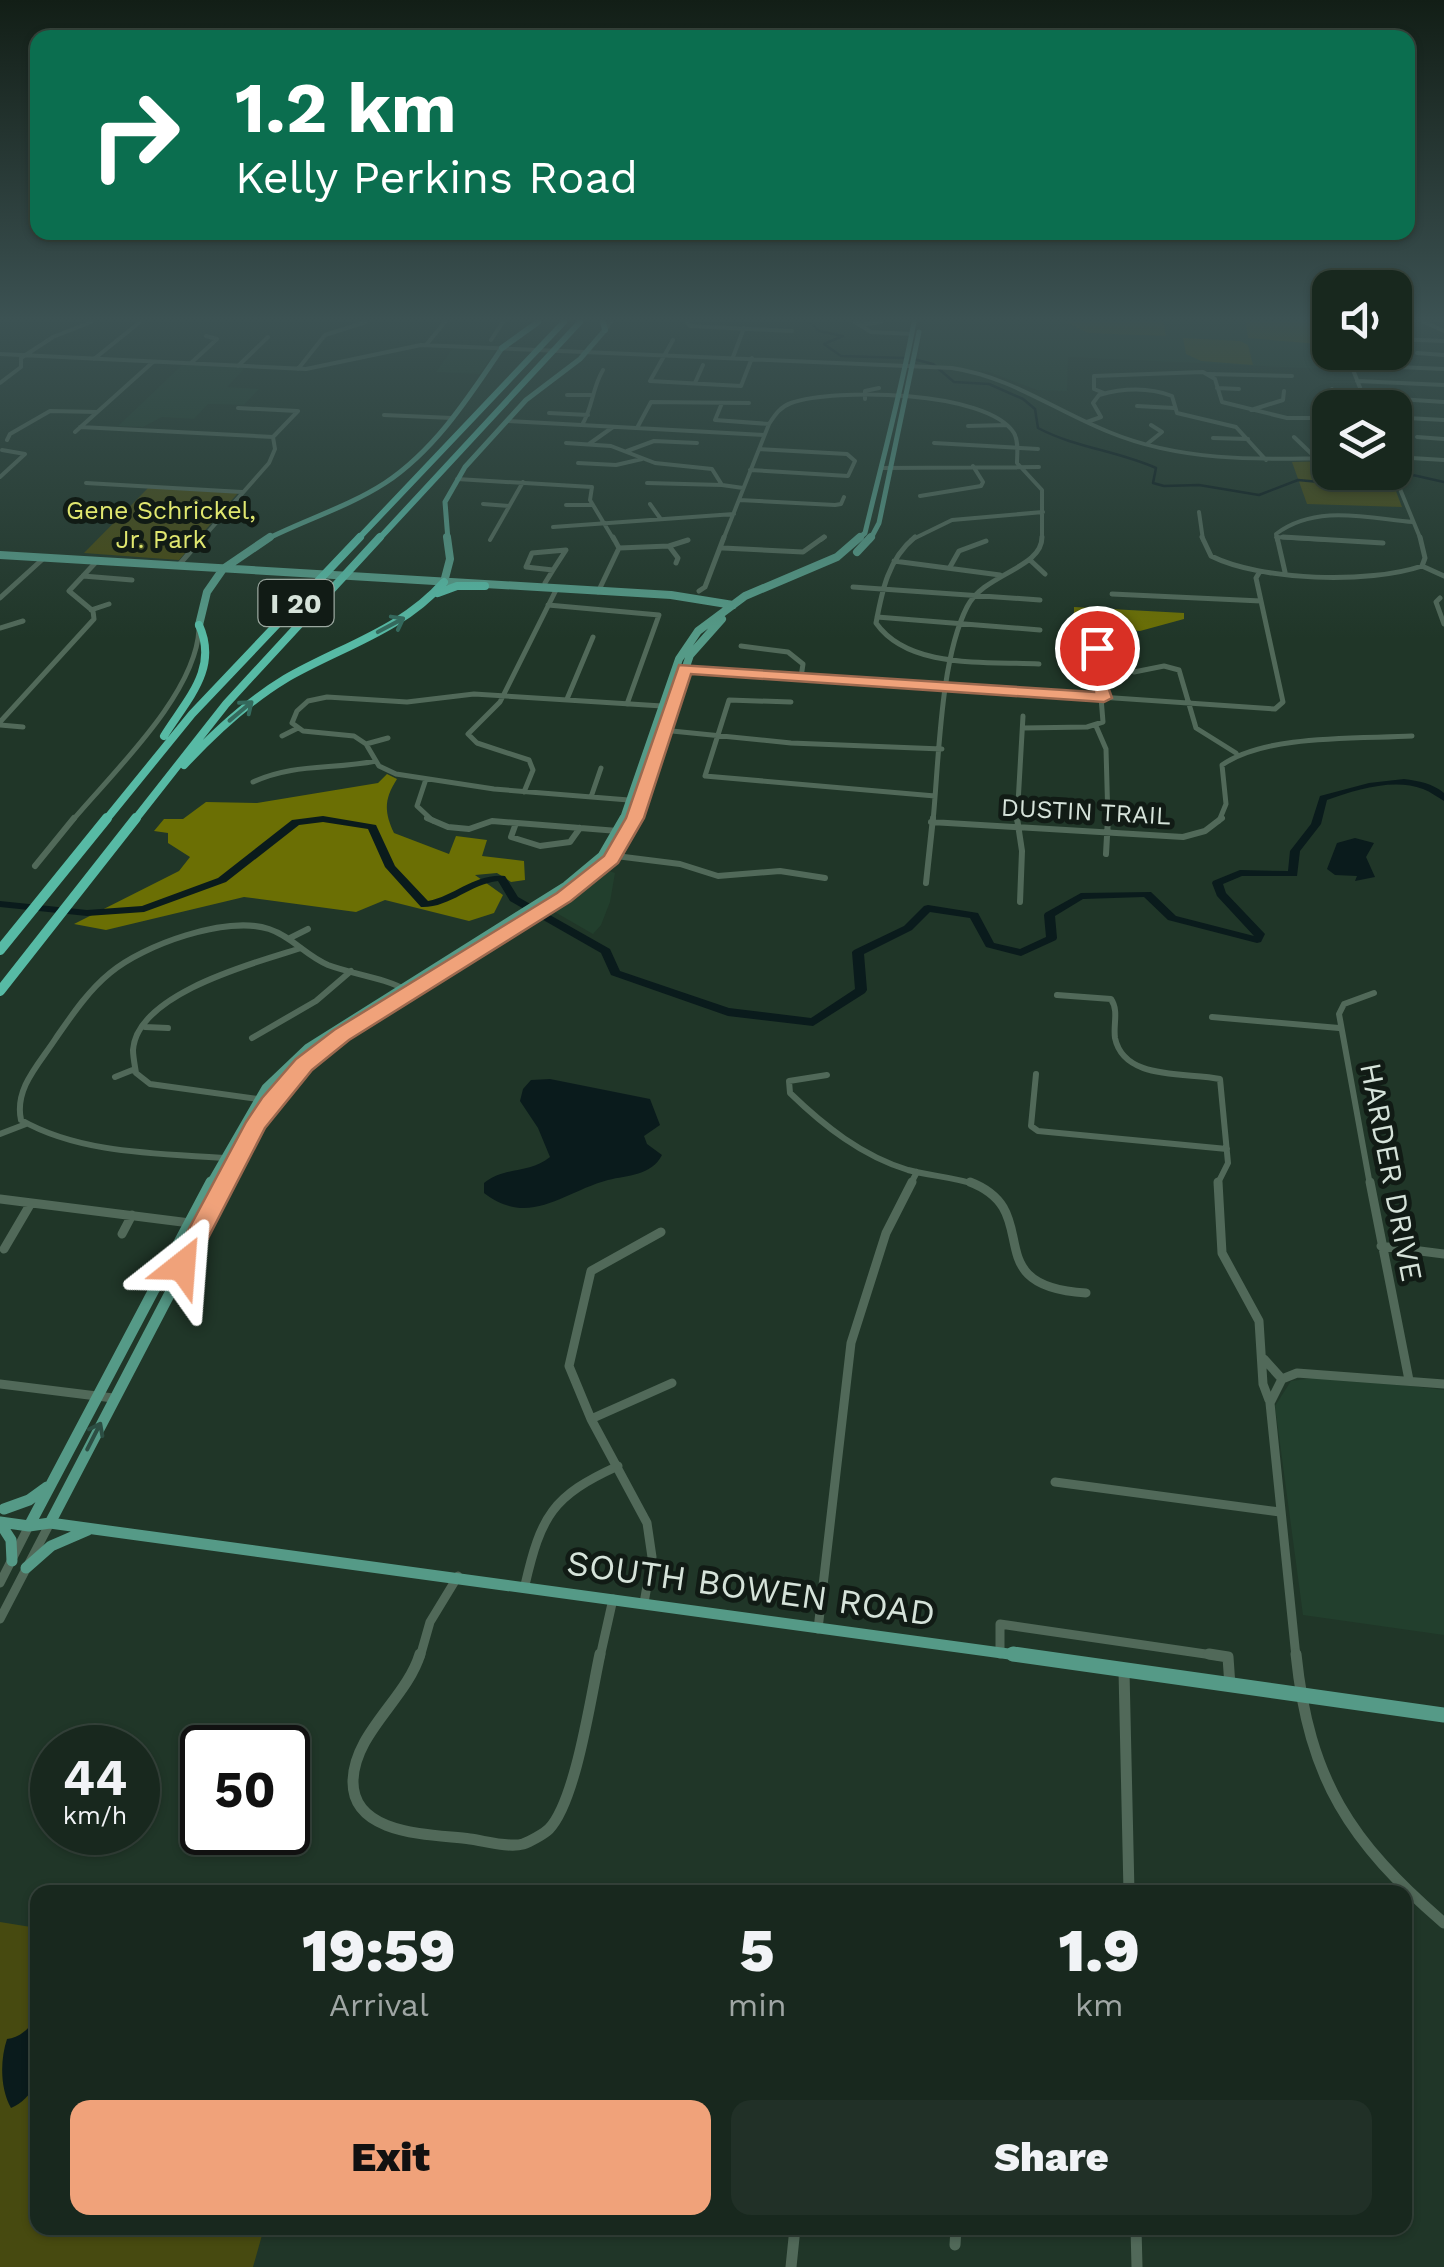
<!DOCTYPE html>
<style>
:root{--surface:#18281e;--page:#213027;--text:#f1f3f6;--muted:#9fa6a4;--line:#36443c;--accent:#f0a27a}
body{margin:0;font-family:"Work Sans",sans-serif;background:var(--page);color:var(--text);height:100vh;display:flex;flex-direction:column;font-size:38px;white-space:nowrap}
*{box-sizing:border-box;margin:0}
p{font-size:32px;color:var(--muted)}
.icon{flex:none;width:55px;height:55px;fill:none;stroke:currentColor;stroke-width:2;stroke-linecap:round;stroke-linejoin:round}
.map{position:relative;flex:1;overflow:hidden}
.drawer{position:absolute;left:30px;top:1885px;width:1382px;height:350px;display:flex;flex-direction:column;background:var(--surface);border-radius:20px;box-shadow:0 2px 8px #0004,0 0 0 2px var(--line)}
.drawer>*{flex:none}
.hud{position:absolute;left:30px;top:30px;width:1385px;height:210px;border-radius:20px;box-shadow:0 2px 8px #0004,0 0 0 2px var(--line);background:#0b6e4f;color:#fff;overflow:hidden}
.tools{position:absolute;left:1312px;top:270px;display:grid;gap:20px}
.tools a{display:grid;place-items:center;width:100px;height:100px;border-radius:20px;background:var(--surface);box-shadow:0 2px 8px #0004,0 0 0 2px var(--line);font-size:50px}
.speed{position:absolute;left:30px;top:1725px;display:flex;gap:20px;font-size:50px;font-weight:700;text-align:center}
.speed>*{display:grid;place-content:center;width:130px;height:130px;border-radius:50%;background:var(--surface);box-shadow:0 2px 8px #0004,0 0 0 2px var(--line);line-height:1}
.speed small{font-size:25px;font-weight:400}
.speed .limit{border:5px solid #111;border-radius:15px;background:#fff;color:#111}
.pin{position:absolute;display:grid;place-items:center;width:85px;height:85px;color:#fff;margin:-42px;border:5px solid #fff;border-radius:50%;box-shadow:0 2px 10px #0007}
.me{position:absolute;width:110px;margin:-55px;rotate:28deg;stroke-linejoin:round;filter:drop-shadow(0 0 8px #0008)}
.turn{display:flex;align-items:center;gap:35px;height:210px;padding:0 40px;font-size:45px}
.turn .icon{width:130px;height:130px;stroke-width:2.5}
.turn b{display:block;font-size:70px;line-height:85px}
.eta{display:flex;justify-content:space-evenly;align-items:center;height:170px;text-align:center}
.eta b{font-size:60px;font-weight:800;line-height:70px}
.action{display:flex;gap:20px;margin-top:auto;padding:20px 40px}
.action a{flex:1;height:115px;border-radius:20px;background:var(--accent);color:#111;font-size:40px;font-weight:800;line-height:115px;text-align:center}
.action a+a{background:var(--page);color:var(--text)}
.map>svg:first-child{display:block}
</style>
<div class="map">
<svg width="1444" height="2267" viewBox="0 0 1444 2267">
<rect width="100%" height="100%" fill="#203628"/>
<path fill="#223f2d" d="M923,322H1326L1330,352L1338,353L1345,370L1068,357L1067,391L1037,390L989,372L918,364Z
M453,348L496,350L480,374L436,372Z
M182,365L245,368L227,387L259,389L244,405L208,404L194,419L162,417L143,427L118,426Z
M609,871L615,873L610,902L601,925L593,934L553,911Z
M1329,1376L1444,1390V1635L1303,1615L1275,1406L1291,1381Z"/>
<path fill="#474a10" d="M1066,322H1163L1166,336L1088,333Z
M1246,322H1327L1330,345L1248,338Z
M1183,338L1240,341L1248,345L1253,365L1201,361L1186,354Z
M1330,461V472L1389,473L1402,507L1307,504L1292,462Z
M148,488L238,493L179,560L84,553Z
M0,1922L37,1928L38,2228H264L253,2267H0Z"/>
<path fill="#6b6f04" d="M1074,607L1184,613V619L1140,631L1074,626Z
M387,774L397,779C384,799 384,812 394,833L449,854L456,836L487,840L482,856L524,861L525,880L511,882L497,873L475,875L503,895L494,913L469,921L385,900L356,912L244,897L106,930L74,924L179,871L190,857L168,843V833L154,831L164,819H183L206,802L257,803L378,783Z"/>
<path fill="#0a1b1c" d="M1355,838L1374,843L1366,857L1375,877L1355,881L1357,876L1335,875L1327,869L1337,843Z
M550,1079L650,1099L660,1125L644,1136L647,1144L662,1155C651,1176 628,1175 608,1180C563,1192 530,1228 484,1193V1183C504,1166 530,1174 550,1157L538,1128L520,1101L523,1089L531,1080Z
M37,2014C38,2048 48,2092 11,2108C0,2089 0,2060 7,2039C20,2038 33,2026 37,2014Z"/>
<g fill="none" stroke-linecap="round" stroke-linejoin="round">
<path stroke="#0a1b1c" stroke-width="2.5" d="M810,322L819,331L843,336L824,344L841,356L905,358
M913,359L933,364L954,382L989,384L1023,399L1035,409L1038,428C1076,448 1115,450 1156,468L1153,483L1164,486L1199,485L1259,495L1298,480L1352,485L1368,472
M1395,471L1444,482"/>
<path fill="#0a1b1c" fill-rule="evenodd" d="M1404,779C1419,781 1432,783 1444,793V801C1437,797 1431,792 1423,789C1393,778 1356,790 1327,800L1321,824L1300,851L1297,876H1242L1223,884L1226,893L1265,934L1261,942L1257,943L1168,920L1144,897L1083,899L1055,916L1057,938L1056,940L1021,956L986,947L970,918L930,912L912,930L864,954L867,990L865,993L813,1026L728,1016L611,975L601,953L510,901L498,881C470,884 450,908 421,907L385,867L368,829L323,822L299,825L226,882L144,912L87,916L0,907V901L87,910L142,906L218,878L292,820L323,816L376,825L395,866L428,901C455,896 475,873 505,876L518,897L610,949L620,971L729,1008L811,1018L855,989L852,952L854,950L904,926L924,906L928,905L978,913L994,943L1020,949L1046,937L1044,915L1045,913L1081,893L1151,892L1176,916L1254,936L1217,896L1212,883L1213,881L1240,870L1288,871L1290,851L1311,824L1320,796L1369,783Z"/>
<path stroke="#516959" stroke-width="4" d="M687,322L690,326L792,331
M855,322L871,332L912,334
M1424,322L1444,331
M859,325L881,322
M605,330L611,322
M1395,339L1444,341
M491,340L503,322
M673,340L650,381L741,386L752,358
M426,345L445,322
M1346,352L1368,408
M1417,353L1444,355
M0,354L306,369L421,345L952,368C1011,377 1054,410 1109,432C1179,461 1255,460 1330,458
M733,357L744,328
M94,359L140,322
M191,363L217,339L206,336
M1352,365L1444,369
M238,366L268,337
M298,369L325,335L366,322
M1207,374L1292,376
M1357,381L1444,385
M0,383L21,367V358L53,337L91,322
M695,383L703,365
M1217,388L1239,389
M1332,389L1337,408
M1104,393L1094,389V376L1203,372L1215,379L1222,402L1287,418H1330
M567,395H591
M865,399V391L879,388
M1399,399L1444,402
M722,403L715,420L769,424
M1137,406L1174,408
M238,408L297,411
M1251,410L1283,400L1284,391
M549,413L588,415
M384,415L452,418
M1407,418L1444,420
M508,421L764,435
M1087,422L1101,417L1093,403L1099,395C1124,388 1148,387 1172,396L1177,413L1236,427L1266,460
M582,425C593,407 592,388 603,370
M968,426L1007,425
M80,427L273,437
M637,428L651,402L749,403
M75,432L153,362
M1294,437L1317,459
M1417,437L1444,439
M1213,438L1248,439
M7,440L10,434L50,411L97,412
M566,443L611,446L655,463L712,469L722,485L743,488
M934,443L1038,449
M589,444L613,427
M1147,444L1162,432L1151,425
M627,451L654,441L697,443
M1395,457L1444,460
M578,463L616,465L642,459
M881,468L1039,467
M750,470L848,476L855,461L847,454L759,449
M1393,472L1421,540
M0,477L25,454L2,450
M457,479L592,487L590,500L614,540
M86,483L242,492
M647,483L722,485
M920,496L981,486L983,482L973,466
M739,500L835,505L841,504L844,497
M483,504L509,506
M650,504L660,518
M566,505H593
M1199,512L1203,540
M553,527L734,514
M1276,537L1328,540
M201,540L269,463L275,449L273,437L298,411
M490,540L523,482
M723,540L769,424C775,415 780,407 791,403C834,388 987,390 1014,433C1019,442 1017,453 1017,463L1042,490V540
M821,540L825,537
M911,540L952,520L1043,512
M1277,540L1276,534C1316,504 1367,518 1413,522"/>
<path stroke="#516959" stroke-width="5" d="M915,537C888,559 882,591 876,623C909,670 988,661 1039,664
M1202,537L1211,556C1261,581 1369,584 1422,566
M1277,537L1285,572
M1283,537L1383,543
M1420,537L1425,558L1422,566
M669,546L678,558L676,563
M619,548L669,546L688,540
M723,548L803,552L824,537
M566,550L553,570L526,567L532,553Z
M1030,560L1045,574
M894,561L1000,575
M178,566L203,537
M1422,566L1444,576
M950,567L959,551L986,541
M83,576L132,580
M545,583L553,570
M853,587L1040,600
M699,591L705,587L724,537
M598,592L619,548L613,537
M1112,594L1261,601
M0,598L45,557
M1440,598L1436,602L1444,624
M548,605L659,615L627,704
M91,610L109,604
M877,617L1040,630
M0,628L23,621
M741,646L788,652L803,664L801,677
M675,668L1275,709L1283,702L1256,578L1259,573
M1134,672L1164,666L1179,670L1196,728L1236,753
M567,699L593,637
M791,702L729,700L705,776L935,796
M0,722L94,619L93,611L69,591L97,561
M0,725L23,727
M1096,726L1106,749L1108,821
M1023,728L1087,727L1103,722L1097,648L1102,644
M662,730L791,743L942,749
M282,736L298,728
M366,744L388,738
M426,779L417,806L433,821
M253,782C295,763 331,770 376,761
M524,792L533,770L529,760L477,743L468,734L500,702L556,590
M591,797L601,768
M641,801L494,789L396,774L379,766L366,744L354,736L303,731L292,723L297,711L308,701L327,697L407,702L474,694L662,706
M72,821C114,771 196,694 199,629
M933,821C939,760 940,660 967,607C984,573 1042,569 1042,537
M1017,821L1023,716
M1219,821L1226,804L1222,765C1266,734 1359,739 1412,736"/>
<path stroke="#516959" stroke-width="6" d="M427,818L448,827L469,829L492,821L618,831
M1017,818L1022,851L1020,902
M931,822L1183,837L1205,831L1222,818
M516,823L511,837L540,846L570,842L580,828
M1106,854L1108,818
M608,855L680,864L718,876L780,871L825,878
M35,866L74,818
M926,883L933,818
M290,938L308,929
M1057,995L1111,999C1119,1011 1113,1024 1115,1038C1124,1081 1186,1072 1220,1079L1228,1163L1217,1185
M1212,1017L1339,1028
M145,1027L168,1028
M252,1038L316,1001L351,971
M1036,1074L1031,1126L1038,1131L1227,1149
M827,1075L789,1081L790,1093C824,1126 862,1156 908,1170C930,1176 954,1177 977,1185
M115,1077L135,1069
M258,1099L150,1084L136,1073C135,1066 133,1057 133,1050C137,993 257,962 301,948
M0,1134L26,1124
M238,1159C167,1153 84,1156 21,1120C14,1088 40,1063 56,1038C72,1015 88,991 110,973C143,945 227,915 269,929C291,936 306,956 328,965C355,975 383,977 408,991
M910,1185L917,1172
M1370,1185L1339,1014L1344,1004L1374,993"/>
<path stroke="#516959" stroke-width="9" d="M970,1182C1048,1212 973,1286 1086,1293
M1218,1182L1222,1253L1259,1321L1263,1384L1269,1400
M1370,1182L1409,1380
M0,1199L190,1223
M122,1234L132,1215
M1381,1246L1444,1254
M4,1249L31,1203
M1264,1359L1282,1379
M0,1384L113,1398
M591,1419L672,1383
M1055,1482L1280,1512
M0,1583L29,1526
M525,1585C541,1516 552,1496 618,1466
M644,1603L652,1557L647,1523L591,1419L569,1366L591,1271L661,1232
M0,1619L50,1523
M818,1629L851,1343L886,1233L912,1182
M1000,1654V1624L1226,1657
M420,1657L430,1622L458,1576
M600,1657L613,1599
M1296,1657L1270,1403L1282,1379L1297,1373L1444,1384"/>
<path stroke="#516959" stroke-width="11" d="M420,1654C407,1698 354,1733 353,1781C352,1836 432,1834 470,1839C485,1841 509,1848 523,1844C529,1842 544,1834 549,1829C576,1801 591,1695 600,1654
M1209,1654L1228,1657L1230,1686
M1296,1654C1309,1780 1350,1842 1444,1923
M1124,1671L1129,1892
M1136,2228L1137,2267
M955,2245L956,2228
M791,2267L795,2228"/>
<path stroke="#559a87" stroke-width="5" d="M265,540C304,520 348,507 385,483C435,450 469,397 502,348
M448,540L445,502L465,467L526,400L580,359L605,330
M857,540L865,533C882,462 901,393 914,322
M870,540L879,523L919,332"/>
<path stroke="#559a87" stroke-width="8" d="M857,552L871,537
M0,555L671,595L733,605
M444,582L450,559L447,537
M199,625L207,592L223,569L270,537
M623,821L679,659L698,631L745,596L837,557L860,537
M633,821L690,655L722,619"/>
<path stroke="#559a87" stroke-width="9" d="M210,1185L266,1088L308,1048L566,886L602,856L624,818
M226,1185L269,1103L328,1045L564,897L611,859L635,818"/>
<path stroke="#559a87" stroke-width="11" d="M4,1509L29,1500L47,1487
M0,1522L29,1526L50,1523L1031,1657
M0,1523L11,1540L12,1561
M50,1523L228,1182
M29,1526L211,1182
M26,1568L51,1546L88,1530"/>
<path stroke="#559a87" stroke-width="15" d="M1013,1654L1444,1715"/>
<path stroke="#57baa5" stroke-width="6" d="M603,322L605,330
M502,348L538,322
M357,540L564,322
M378,540L580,322"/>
<path stroke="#57baa5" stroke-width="8" d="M438,593L457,586H485
M164,736C187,699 219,669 199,625
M184,765C214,733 247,702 285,679C340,647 401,631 444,582
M105,821L192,714L360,537
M134,821L226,704L380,537"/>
<path stroke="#57baa5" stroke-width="10" d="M0,950L107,818
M0,991L136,818"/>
</g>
<defs><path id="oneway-shaft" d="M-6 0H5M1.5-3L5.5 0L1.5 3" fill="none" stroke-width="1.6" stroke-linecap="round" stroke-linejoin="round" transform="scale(2.5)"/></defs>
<g stroke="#346a5d">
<use href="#oneway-shaft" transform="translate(391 625) rotate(-28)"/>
<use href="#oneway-shaft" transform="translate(241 711) rotate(-40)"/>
</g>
<use stroke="#2c4e43" href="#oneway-shaft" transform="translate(94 1436) rotate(-63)"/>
<linearGradient id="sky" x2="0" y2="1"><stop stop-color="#121e16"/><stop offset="0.5" stop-color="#3c5253"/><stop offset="1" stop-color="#3c5253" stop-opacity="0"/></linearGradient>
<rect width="1444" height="639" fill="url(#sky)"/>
<path fill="#f0a27a" stroke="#9c694f" stroke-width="2.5" d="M1097,643L1105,648L1106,681L1112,698L1104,702L691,674L644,818L618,863L571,901L349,1040L312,1070L265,1128L190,1273H173L169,1266L246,1122L262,1098L296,1059L334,1030L557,893L604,856L626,818L679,665L1094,692L1089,648Z"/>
<g text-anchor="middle" stroke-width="10" stroke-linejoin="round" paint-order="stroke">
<g font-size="25" fill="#e0e76f" stroke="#111b15">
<text x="161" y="519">Gene Schrickel,<tspan x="161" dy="29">Jr. Park</tspan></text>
</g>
<g font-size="25" fill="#d6e3da" stroke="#111b15">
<text transform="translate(1086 811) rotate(3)" y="9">DUSTIN TRAIL</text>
</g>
<rect fill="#111b15" stroke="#9ba79f" stroke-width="2.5" x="258.5" y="580" width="75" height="46" rx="8"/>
<g font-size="28" font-weight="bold" fill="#d6e3da">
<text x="296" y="613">I 20</text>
</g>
<g font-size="30" fill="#d6e3da" stroke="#111b15">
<text transform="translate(1391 1172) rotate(79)" y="10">HARDER DRIVE</text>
</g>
<g font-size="35" fill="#d6e3da" stroke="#111b15">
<text transform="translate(751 1588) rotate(8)" y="12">SOUTH BOWEN ROAD</text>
</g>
</g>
</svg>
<div class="tools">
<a><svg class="icon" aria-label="sound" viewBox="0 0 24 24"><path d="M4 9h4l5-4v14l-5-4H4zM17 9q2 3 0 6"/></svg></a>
<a><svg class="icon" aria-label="layers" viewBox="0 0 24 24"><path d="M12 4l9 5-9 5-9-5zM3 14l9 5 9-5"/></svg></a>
</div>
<div class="speed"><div>44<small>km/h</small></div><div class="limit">50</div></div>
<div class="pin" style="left:1097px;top:648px;background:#d93025"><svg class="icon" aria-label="arrive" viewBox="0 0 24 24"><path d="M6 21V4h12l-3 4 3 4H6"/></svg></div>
<svg class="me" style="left:182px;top:1266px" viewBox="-20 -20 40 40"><path d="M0-17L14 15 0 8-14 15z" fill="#f0a27a" stroke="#fff" stroke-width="4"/></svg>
<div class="hud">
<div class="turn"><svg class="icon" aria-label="right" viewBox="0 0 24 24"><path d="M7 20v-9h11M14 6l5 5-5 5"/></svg><div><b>1.2 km</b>Kelly Perkins Road</div></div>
</div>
<section class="drawer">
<div class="eta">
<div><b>19:59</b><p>Arrival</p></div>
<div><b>5</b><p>min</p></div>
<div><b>1.9</b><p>km</p></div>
</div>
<div class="action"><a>Exit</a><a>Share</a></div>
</section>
</div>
